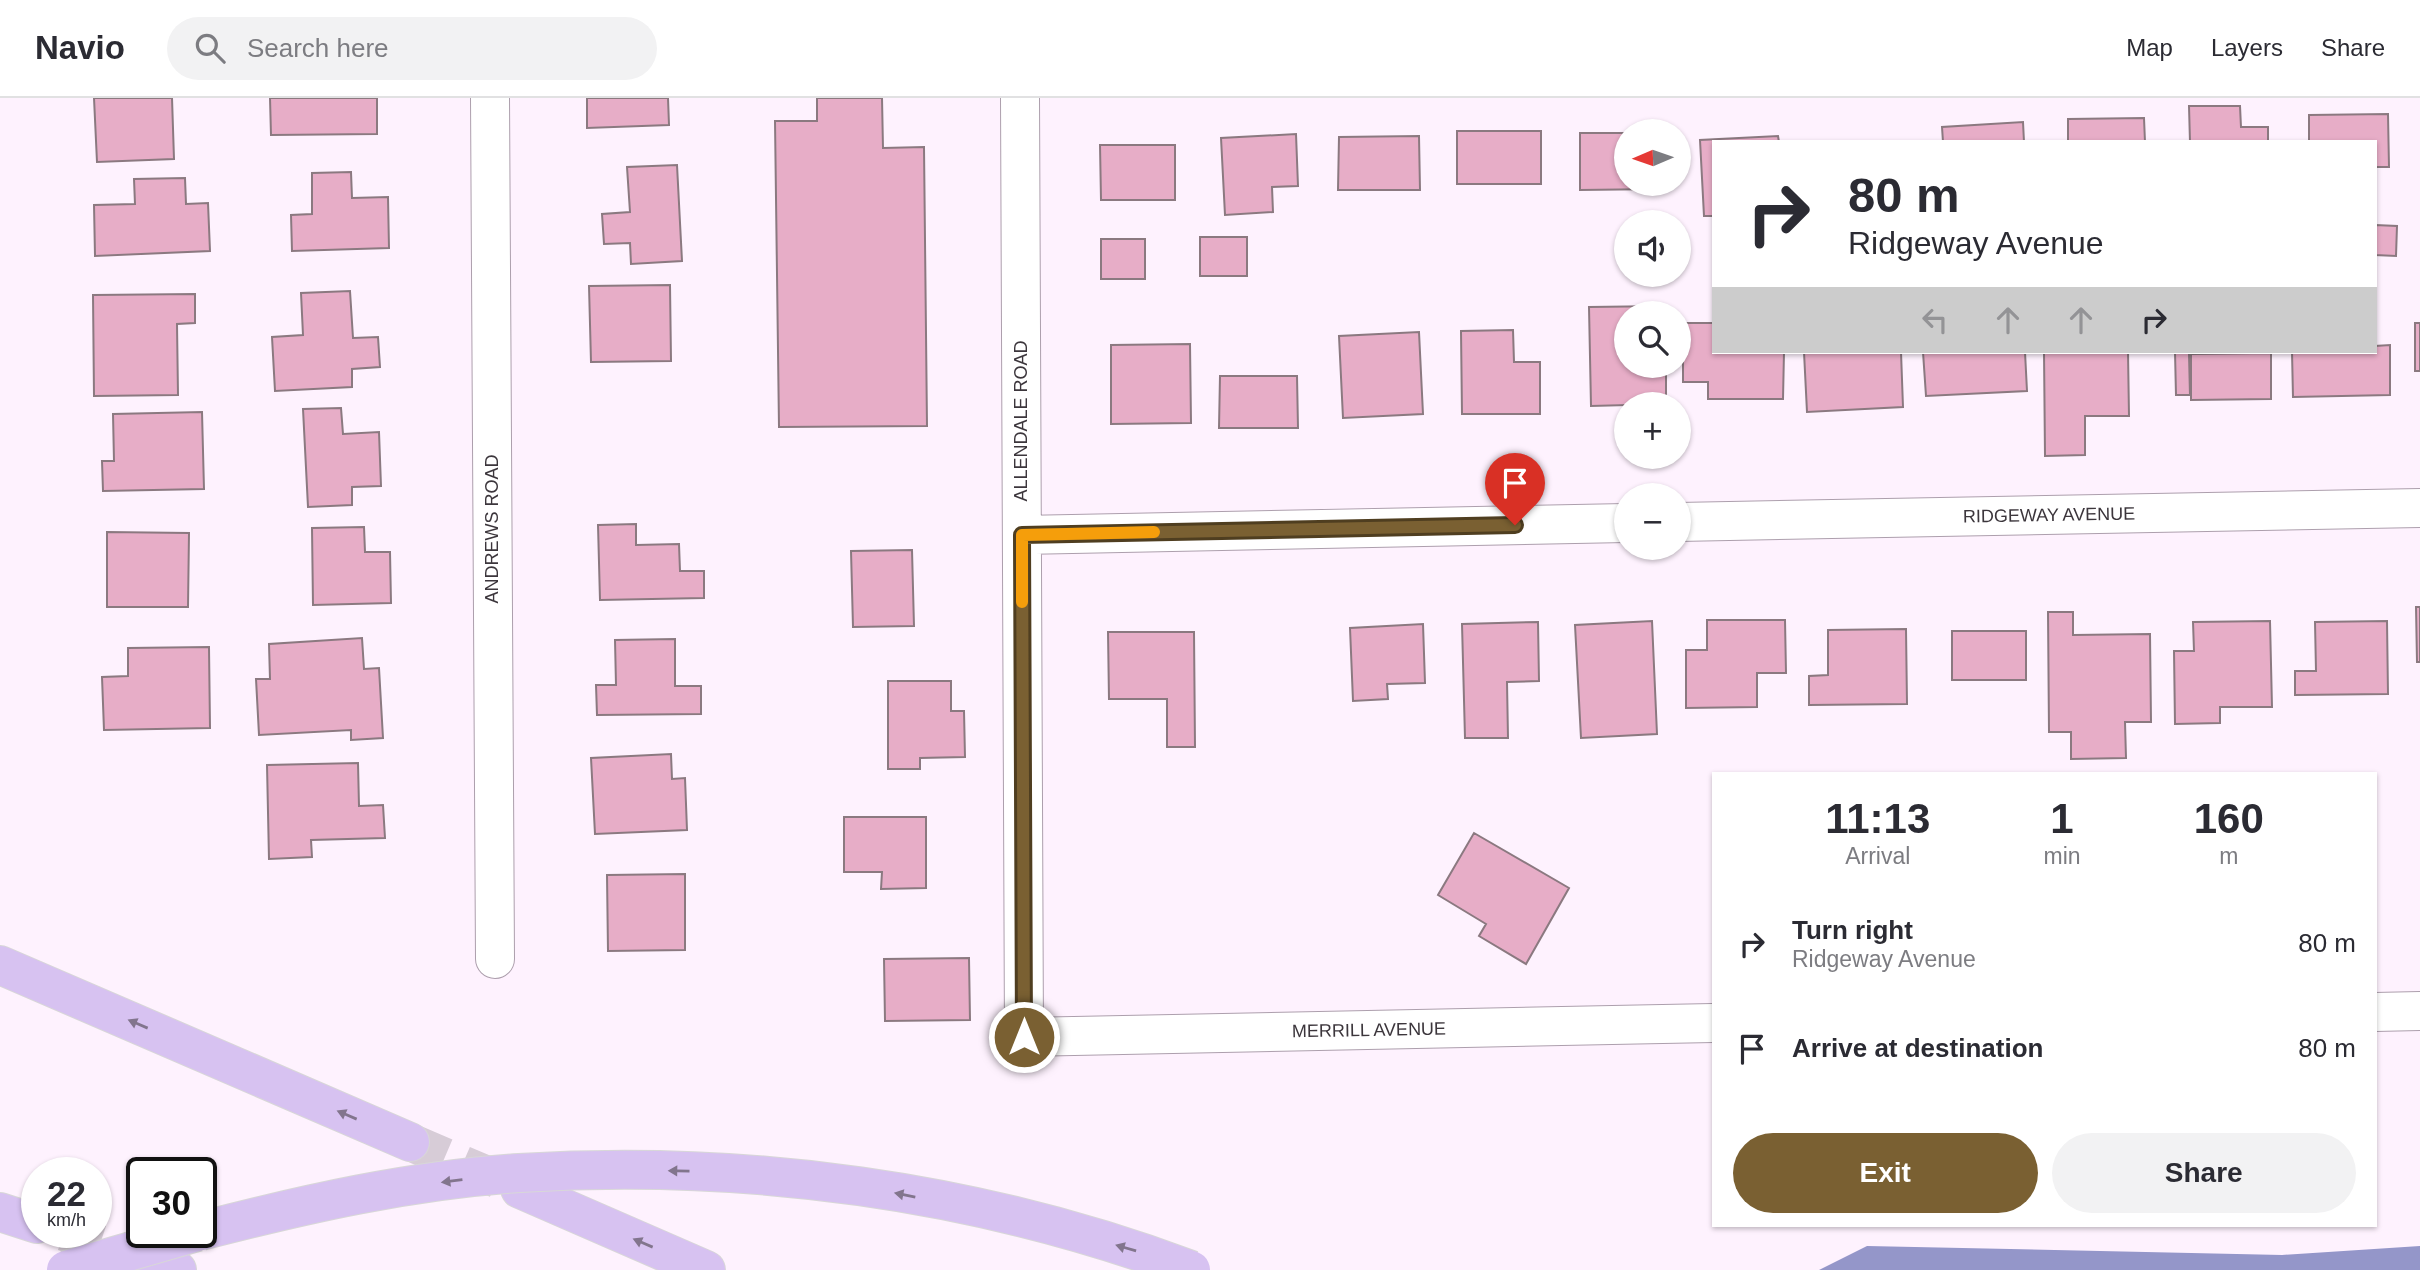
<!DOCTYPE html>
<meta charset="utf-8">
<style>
:root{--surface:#fff;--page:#f2f2f3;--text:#2b2b33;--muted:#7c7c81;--line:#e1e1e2;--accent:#7a6032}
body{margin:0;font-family:Arial,sans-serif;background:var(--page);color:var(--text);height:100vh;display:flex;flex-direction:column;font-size:26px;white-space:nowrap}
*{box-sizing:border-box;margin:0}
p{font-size:23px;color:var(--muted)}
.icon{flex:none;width:38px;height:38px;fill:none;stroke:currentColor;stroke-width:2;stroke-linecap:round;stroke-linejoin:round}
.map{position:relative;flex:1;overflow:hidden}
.sheet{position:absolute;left:1712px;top:674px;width:665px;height:455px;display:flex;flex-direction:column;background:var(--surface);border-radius:0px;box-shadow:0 2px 5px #0004}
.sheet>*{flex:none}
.hud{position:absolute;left:1712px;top:42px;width:665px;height:214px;border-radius:0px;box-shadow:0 2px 5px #0004;background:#fff;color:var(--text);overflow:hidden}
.needle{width:46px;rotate:268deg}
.tools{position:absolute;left:1614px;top:21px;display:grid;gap:14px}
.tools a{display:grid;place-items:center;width:77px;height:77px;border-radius:50%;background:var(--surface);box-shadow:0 2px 5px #0004;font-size:35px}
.speed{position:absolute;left:21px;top:1059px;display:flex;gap:14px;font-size:35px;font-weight:700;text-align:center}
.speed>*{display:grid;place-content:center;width:91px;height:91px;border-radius:50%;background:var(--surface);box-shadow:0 2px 5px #0004;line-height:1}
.speed small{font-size:18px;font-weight:400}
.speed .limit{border:4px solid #111;border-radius:10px;background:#fff;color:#111}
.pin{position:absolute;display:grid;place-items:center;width:60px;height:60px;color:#fff;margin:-72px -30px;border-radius:50% 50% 50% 0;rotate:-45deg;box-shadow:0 0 7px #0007}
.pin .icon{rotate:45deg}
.me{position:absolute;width:77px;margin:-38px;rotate:0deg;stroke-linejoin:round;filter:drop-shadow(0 0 5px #0008)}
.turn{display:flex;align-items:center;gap:24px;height:147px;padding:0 21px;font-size:32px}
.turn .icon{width:91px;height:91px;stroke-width:2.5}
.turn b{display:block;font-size:49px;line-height:60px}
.lanes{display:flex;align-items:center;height:66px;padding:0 21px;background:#0003;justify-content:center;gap:35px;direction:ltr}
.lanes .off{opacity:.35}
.eta{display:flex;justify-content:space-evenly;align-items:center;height:119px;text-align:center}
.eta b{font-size:42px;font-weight:800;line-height:49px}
.action{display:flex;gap:14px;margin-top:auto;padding:14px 21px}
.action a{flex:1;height:80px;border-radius:42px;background:var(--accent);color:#fff;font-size:28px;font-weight:800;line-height:80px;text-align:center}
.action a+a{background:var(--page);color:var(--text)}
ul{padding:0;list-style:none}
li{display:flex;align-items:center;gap:21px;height:105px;padding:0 21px}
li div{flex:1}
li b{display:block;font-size:26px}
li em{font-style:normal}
header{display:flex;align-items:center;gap:42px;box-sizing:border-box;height:98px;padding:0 35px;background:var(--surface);border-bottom:2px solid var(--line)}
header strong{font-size:33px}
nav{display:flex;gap:38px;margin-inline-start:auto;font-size:24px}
.search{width:490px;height:63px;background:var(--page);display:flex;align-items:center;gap:18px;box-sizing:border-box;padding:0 24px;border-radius:38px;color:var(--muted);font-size:26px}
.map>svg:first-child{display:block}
</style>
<header>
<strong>Navio</strong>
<div class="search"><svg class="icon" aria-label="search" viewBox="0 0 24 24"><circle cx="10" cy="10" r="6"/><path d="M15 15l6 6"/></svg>Search here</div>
<nav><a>Map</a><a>Layers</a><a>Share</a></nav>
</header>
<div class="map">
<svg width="2420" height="1172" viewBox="0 0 2420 1172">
<rect width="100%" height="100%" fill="#fef2fe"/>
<path fill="#9496c9" d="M1867,1148L2282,1157L2420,1148V1172H1819Z"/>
<path fill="#e7adc7" stroke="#8b7980" stroke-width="2" d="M94,0H172L174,61L97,64Z
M270,0H377V36L271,37Z
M587,0H668L669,27L587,30Z
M817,0H882L883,50L924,49L927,328L779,329L775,23H817Z
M2189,8H2240L2241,29H2268V44H2190Z
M2388,16L2389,69H2375V44H2309V17Z
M2144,20L2145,44H2068V21Z
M2023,24L2024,44H1943L1942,29Z
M1457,33H1541V86H1457Z
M1580,35H1626V86H1660V91L1580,92Z
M1296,36L1298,88L1272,89L1273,114L1225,117L1221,40Z
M1419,38L1420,92H1338L1339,39Z
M1778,38L1779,44H1713V118H1704L1700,42Z
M1100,47H1175V102H1101Z
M677,67L682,163L631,166L630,145L604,146L602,116L630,114L627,69Z
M351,74L352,100L388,99L389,150L292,153L291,117L312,116V75Z
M185,80L186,106L208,105L210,153L95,158L94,107L135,106L134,81Z
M2375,127L2397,128L2396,158L2375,157Z
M1200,139H1247V178H1200Z
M1101,141H1145V181H1101Z
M670,187L671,263L591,264L589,188Z
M350,193L353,240L378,239L380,269L352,271V289L275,293L272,239L303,237L301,195Z
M195,196V225L177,226L178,297L94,298L93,197Z
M1665,208V215H1626V268H1666V306L1591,308L1589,209Z
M1683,225H1713V254H1784L1783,301H1708V284H1683Z
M2415,225H2420V273H2415Z
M1513,232L1514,264H1540V316H1462L1461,233Z
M1419,234L1423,316L1343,320L1339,238Z
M1190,246L1191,325L1111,326V247Z
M2390,247V297L2293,299L2292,254H2375V248Z
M1804,254H1901L1903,309L1807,314Z
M1923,254H2025L2027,293L1926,298Z
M2044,254H2128L2129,318H2085V357L2045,358Z
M2175,254H2257L2189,256L2190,297H2176Z
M2271,255V301L2191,302V256Z
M1220,278H1297L1298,330H1219Z
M341,310L343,336L379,334L381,388L352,389V407L308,409L303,311Z
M202,314L204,391L103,393L102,363H114L113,316Z
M636,426V447L679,446L680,473H704V500L600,502L598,427Z
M364,429L365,454H390L391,505L313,507L312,430Z
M107,434L189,435L188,509H107Z
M912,452L914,528L853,529L851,453Z
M2416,509H2420V564H2417Z
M2048,514H2073V537L2150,536L2151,624H2125L2126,660L2071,661V634H2049Z
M1707,522H1785L1786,575H1757V609L1686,610V552H1707Z
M1652,523L1657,636L1581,640L1575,527Z
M2270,523L2272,609H2220V625L2175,626L2174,553H2194L2193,524Z
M2387,523L2388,596L2295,597V573H2316L2315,524Z
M1538,524L1539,583L1507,584L1508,640H1465L1462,526Z
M1423,526L1425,585L1387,586L1388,601L1353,603L1350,530Z
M1906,531L1907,606L1809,607V578L1828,577V532Z
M1952,533H2026V582H1952Z
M1108,534H1194L1195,649H1167V601H1109Z
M362,540L364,571L379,570L383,640L351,642V632L259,637L256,581H270L269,546Z
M675,541V588H701V616L597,617L596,587H616L615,542Z
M209,549L210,630L104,632L102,579L128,578V550Z
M888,583H951V613H964L965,659L920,660V671H888Z
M671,656L672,681L685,680L687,732L595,736L591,660Z
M358,665L359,708L383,707L385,740L311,742L312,759L269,761L267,667Z
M844,719H926V790L881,791L882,774H844Z
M1474,735L1569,790L1526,866L1479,838L1486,826L1438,797Z
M685,776V852L608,853L607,777Z
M969,860L970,922L885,923L884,861Z"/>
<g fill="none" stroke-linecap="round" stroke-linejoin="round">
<path stroke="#d7ccd7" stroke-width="38" stroke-dasharray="38 19" stroke-linecap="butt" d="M410,1044L499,1082
M64,1134L145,1161"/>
<defs>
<path id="minor" d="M490,0L495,861
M1020,0L1024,939L1713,925
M1678,424L2420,410
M1022,437L1626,425
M2375,914L2420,913"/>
<path id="motorway" d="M0,867L410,1044
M520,1091L706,1172
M0,1114L37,1126
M150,1163L177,1172"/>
</defs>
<use href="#minor" stroke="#ad9fad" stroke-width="40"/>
<use href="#motorway" stroke="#d8d7d8" stroke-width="40"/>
<use href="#minor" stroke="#fff" stroke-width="38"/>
<use href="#motorway" stroke="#d7c2f1" stroke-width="38"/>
<defs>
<path id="motorway-bridge" d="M201,1133C305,1106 411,1082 519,1075C745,1061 978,1092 1191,1172
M66,1172L197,1134"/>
</defs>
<use href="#motorway-bridge" stroke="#d8d7d8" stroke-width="40" stroke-linecap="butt"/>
<use href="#motorway-bridge" stroke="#d7c2f1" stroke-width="38"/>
</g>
<defs><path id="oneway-solid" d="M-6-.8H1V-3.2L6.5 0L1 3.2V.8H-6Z" transform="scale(1.75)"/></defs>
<g fill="#82758d">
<use href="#oneway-solid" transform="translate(138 926) rotate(-157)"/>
<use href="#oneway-solid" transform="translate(347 1017) rotate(-157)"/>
<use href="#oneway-solid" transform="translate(679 1073) rotate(-179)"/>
<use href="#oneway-solid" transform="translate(452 1083) rotate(173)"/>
<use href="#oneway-solid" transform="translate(905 1097) rotate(-169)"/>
<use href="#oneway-solid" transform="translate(643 1145) rotate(-157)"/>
<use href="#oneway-solid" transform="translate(1126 1150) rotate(-164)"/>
</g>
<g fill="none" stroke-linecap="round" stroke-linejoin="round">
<defs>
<path id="route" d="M1024,939L1022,437L1515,427"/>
</defs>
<use href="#route" stroke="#4f3e20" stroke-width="18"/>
<use href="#route" stroke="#7a6032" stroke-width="12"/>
<path stroke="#f59e0b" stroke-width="12" d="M1022,504V437L1154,434"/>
</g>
<g text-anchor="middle" stroke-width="5" stroke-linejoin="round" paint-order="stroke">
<g font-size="18" fill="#3c363c" stroke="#fff">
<text transform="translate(1021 323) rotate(-90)" y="6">ALLENDALE ROAD</text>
<text transform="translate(2049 417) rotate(-1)" y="6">RIDGEWAY AVENUE</text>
<text transform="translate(492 431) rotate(-90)" y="6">ANDREWS ROAD</text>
<text transform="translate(1369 932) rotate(-1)" y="6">MERRILL AVENUE</text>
</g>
</g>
</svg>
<div class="tools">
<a><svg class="needle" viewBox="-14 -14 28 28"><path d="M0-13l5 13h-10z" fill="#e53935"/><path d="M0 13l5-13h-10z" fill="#7c7c81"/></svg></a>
<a><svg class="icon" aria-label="sound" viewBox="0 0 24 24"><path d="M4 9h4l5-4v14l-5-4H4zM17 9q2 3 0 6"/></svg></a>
<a><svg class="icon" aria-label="search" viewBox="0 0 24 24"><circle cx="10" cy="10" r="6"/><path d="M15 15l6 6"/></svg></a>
<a>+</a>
<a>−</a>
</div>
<div class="speed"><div>22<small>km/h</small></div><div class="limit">30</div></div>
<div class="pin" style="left:1515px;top:427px;background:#d93025"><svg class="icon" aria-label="arrive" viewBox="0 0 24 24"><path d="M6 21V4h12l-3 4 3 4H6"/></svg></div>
<svg class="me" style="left:1024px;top:939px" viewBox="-20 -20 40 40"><circle r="17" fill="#7a6032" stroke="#fff" stroke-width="3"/><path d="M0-11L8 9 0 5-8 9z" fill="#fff"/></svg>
<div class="hud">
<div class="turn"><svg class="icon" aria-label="right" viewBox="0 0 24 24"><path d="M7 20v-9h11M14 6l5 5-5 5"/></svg><div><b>80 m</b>Ridgeway Avenue</div></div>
<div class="lanes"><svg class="icon off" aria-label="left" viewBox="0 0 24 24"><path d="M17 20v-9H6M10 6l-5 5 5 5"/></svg><svg class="icon off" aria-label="ahead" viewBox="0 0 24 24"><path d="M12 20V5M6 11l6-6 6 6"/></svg><svg class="icon off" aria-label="ahead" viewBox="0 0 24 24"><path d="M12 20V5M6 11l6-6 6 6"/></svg><svg class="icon" aria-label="right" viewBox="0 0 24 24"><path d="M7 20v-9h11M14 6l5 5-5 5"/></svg></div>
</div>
<section class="sheet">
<div class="eta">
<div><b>11:13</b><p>Arrival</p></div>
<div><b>1</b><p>min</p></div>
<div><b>160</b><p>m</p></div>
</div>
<ul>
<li><svg class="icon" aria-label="right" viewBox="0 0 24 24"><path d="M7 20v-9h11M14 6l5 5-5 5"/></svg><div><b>Turn right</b><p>Ridgeway Avenue</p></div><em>80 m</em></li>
<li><svg class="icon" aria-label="arrive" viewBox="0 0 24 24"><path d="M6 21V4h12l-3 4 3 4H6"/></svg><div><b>Arrive at destination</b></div><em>80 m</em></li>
</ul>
<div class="action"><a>Exit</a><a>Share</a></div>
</section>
</div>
